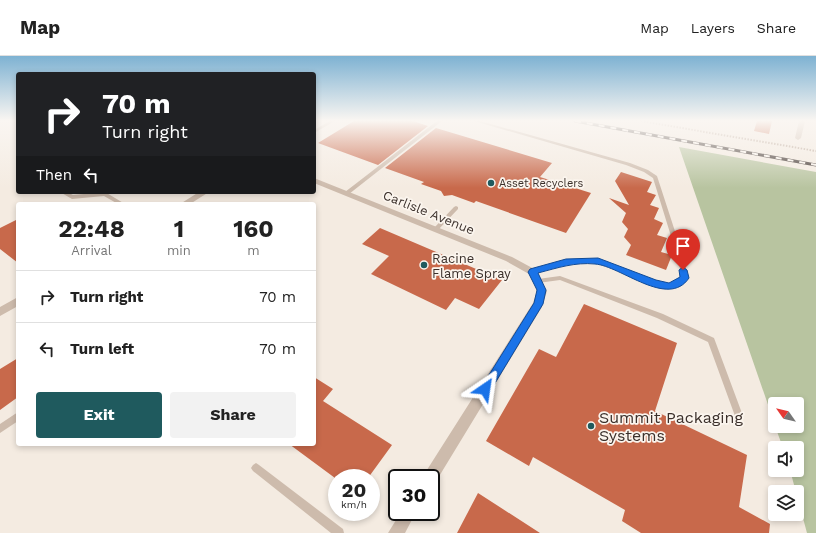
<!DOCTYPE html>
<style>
:root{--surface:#fff;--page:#f2f2f2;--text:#222;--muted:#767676;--line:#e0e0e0;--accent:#1f5a5e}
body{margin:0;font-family:"Work Sans",sans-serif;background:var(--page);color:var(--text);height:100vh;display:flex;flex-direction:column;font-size:15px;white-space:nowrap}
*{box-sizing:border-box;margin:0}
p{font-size:13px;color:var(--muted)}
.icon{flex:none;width:22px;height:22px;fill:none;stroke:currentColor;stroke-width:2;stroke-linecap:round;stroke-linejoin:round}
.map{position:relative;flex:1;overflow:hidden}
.side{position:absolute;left:16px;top:146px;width:300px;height:244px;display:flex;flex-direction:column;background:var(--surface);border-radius:4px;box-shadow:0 2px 6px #0003}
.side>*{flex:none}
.banner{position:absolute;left:16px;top:16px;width:300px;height:122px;border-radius:4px;box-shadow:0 2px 6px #0003;background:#202124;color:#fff;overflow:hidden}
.needle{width:26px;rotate:304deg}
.buttons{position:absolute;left:768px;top:341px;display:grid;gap:8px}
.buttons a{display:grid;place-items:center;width:36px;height:36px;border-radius:4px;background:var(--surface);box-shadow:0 2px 6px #0003;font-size:20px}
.speed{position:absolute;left:328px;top:413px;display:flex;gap:8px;font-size:20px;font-weight:700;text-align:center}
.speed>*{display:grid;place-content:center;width:52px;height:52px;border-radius:50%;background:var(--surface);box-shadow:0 2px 6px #0003;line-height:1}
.speed small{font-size:10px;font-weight:400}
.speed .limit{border:2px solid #111;border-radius:6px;background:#fff;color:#111}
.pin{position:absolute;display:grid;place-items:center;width:34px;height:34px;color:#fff;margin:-41px -17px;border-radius:50% 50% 50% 0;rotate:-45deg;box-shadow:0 0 4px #0007}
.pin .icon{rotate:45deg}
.me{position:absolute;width:44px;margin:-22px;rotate:32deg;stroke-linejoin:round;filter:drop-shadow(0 0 3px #0008)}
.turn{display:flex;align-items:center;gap:14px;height:84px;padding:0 20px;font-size:18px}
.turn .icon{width:52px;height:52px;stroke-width:2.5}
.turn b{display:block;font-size:28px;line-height:34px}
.then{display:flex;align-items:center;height:38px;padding:0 20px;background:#0003;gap:8px;font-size:15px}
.eta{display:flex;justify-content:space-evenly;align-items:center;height:68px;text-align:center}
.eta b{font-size:24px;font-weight:700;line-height:28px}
.cta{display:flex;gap:8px;margin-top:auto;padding:8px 20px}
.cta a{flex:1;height:46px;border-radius:4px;background:var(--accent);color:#fff;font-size:16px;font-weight:700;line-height:46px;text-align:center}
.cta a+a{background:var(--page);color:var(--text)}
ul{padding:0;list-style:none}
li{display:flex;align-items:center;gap:12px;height:52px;padding:0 20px;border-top:1px solid var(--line)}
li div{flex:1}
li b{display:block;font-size:15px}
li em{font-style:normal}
header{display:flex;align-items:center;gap:24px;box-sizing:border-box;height:56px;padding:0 20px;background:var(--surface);border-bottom:1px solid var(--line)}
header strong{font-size:19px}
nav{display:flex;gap:22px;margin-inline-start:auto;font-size:14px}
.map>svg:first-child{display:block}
</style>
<header>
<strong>Map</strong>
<nav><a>Map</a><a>Layers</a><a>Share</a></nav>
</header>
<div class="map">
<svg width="816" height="477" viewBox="0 0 816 477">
<rect width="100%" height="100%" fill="#f4ebe1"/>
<path fill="#b8c4a0" d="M679,91L816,116V477H807L790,414H797V392H783L775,370H797V348H775V369Z"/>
<path fill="#c8694b" d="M354,65H413L428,70L378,109L318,87Z
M757,65H772L769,78L754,75Z
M436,72L552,107L540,121L591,137L566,177L476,145L474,147L452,139L444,140L441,135L421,128L424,126L385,112Z
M621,116L652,126L647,136L656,139L650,149L659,152L654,163L663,167L657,179L667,182L661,196L672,199L666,214L626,199L631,189L624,181L628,173L622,166L626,157L609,142L629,149L615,125Z
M18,163V207L0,193V172Z
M380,172L502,224L479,253L455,242L446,254L371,218L389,200L362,188Z
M584,248L677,287L655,355L747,399L739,451L770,468L769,477H641L622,465L625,454L533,401L529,410L486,385L539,293L556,301Z
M18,302V341L0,354V313Z
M314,321L333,333L323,345L392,389L368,422H335L289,388H314Z
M478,437L540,477H457Z"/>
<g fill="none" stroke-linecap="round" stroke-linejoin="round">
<path stroke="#b9a596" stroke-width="2" stroke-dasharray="1.5 1.5" stroke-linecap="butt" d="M641,65L816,95"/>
<path fill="#cdbbac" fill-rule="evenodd" d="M330,65H335L314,77V74Z
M437,65H442L349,138H345V136Z
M474,65H480L630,107L648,114L657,120L685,206L687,222L678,230L669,233L652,229L597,207L566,208L533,218H531L530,216L531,214L566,204L598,203L656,225L669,228L681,221L679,206L653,122L644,116L626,109Z
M60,136H67L73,139L105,136L125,148H118L104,140L72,143Z
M456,150L458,151V153L438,174H434L433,173L434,172L454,151Z
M560,220L663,258L714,282L743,360L742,363L739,364L736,363L735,360L708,286L657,262L560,224L538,227L535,225L538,223Z
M18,356V365L0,377V368Z
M256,407L259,409L343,473L344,477H331L253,415L251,412L253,409Z"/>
<path fill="#cdbbac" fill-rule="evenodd" d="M799,65H805L801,82L798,84L795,82Z
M314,122L512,201L536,214L547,235L542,251L435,427L431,429V422H423L425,417L533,247L537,235L529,218L506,205L314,127Z
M199,136H209L190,148H180Z
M18,241V250L0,260V251Z
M401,456H416L405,477H388Z"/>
<defs>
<path id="rail" d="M575,65L816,109"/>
</defs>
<use href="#rail" stroke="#3b302b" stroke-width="3"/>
<use href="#rail" stroke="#fbf5ee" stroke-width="2" stroke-dasharray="6" stroke-linecap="butt"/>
</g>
<linearGradient id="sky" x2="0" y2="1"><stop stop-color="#7eb2d2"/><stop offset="0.49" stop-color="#faf6f2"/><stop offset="1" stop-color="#faf6f2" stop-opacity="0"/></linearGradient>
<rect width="816" height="132" fill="url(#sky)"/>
<path fill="#1a73e8" stroke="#114b97" d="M598,202L656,224L669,227L680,221L679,214L683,211L687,214L689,222C668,253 621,210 595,208C575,206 557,212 538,217L546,234L543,248L489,337L485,338L482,337L480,333L482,330L534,247L537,234L528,216L530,213L566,203Z"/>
<g fill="#1f5a5e" stroke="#fbf5ee" stroke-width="1.5">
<circle cx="491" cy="127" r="4"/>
<circle cx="424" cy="209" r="4"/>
<circle cx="591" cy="370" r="4"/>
</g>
<g text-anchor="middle" stroke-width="3.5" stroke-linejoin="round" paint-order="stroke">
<g font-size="11" fill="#3b302b" stroke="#fbf5ee" text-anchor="start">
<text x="499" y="131">Asset Recyclers</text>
</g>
<g font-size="13" fill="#3b302b" stroke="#fbf5ee">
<text transform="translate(429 156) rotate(22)" y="5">Carlisle Avenue</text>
</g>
<g font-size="13" fill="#3b302b" stroke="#fbf5ee" text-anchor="start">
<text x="432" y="207">Racine<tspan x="432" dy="15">Flame Spray</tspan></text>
</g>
<g font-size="16" fill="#3b302b" stroke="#fbf5ee" text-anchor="start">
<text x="599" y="367">Summit Packaging<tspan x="599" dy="18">Systems</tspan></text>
</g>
</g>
</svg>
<div class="buttons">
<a><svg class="needle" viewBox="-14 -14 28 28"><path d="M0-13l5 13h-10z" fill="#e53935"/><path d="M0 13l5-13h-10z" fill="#767676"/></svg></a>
<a><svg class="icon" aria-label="sound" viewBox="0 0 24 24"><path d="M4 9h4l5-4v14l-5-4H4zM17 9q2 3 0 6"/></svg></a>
<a><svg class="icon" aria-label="layers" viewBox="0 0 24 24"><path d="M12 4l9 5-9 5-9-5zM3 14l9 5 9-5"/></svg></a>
</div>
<div class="speed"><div>20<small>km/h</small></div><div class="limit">30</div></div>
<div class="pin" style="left:683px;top:214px;background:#d93025"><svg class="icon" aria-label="arrive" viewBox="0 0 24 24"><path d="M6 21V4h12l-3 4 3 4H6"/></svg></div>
<svg class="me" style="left:485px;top:333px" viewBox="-20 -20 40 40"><path d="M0-17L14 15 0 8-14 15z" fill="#1a73e8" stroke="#fff" stroke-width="4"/></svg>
<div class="banner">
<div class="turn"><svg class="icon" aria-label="right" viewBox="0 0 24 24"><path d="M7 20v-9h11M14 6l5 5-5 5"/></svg><div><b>70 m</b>Turn right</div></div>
<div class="then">Then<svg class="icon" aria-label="left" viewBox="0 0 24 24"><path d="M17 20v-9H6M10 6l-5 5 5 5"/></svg></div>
</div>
<section class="side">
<div class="eta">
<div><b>22:48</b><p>Arrival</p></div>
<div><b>1</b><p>min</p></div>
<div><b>160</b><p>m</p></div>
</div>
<ul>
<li><svg class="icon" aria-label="right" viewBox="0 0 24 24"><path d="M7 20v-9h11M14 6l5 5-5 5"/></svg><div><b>Turn right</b></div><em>70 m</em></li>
<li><svg class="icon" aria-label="left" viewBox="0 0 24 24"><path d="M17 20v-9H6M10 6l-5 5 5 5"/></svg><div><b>Turn left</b></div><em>70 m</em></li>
</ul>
<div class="cta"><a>Exit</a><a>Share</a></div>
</section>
</div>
